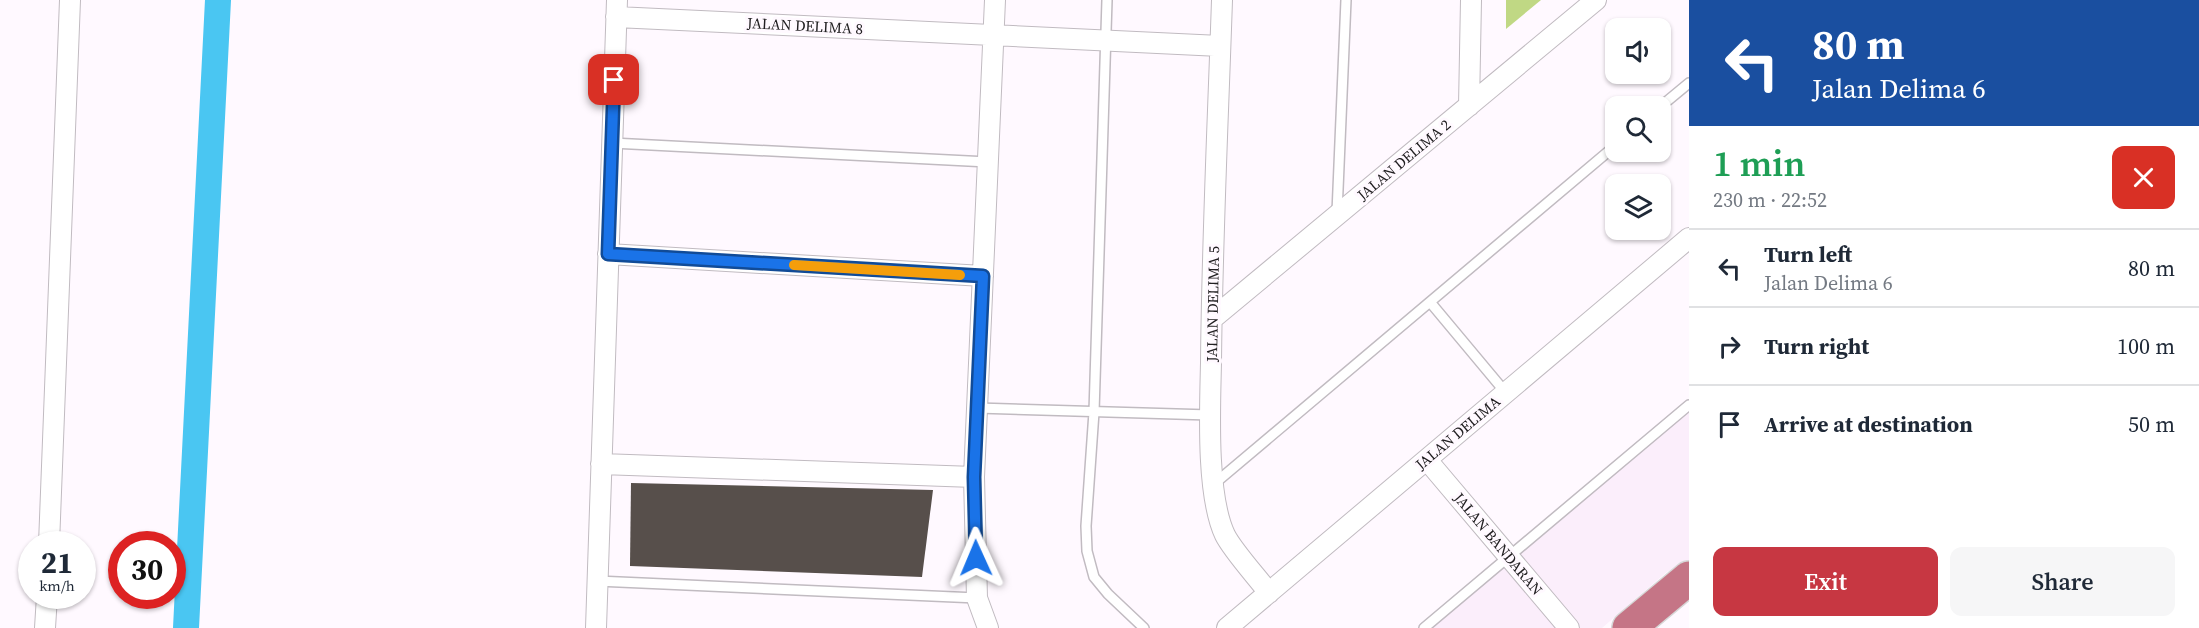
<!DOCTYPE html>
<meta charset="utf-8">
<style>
:root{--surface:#fff;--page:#f6f6f7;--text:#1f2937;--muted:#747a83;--line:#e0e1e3;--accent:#c73742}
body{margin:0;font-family:"Source Serif 4",serif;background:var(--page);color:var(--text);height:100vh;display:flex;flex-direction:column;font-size:22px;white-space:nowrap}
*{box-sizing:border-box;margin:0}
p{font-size:20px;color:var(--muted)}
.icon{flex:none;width:33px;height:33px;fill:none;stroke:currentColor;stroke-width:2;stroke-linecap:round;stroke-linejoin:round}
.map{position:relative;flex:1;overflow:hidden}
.sheet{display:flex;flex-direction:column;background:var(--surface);width:510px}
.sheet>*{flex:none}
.top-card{background:#1a4fa0;color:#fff;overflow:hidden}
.tools{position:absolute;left:1605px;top:18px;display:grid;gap:12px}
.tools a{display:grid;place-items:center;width:66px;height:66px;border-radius:12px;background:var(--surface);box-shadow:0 2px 4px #0004;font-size:30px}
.speed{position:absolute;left:18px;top:531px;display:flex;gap:12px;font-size:30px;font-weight:700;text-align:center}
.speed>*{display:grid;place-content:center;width:78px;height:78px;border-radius:50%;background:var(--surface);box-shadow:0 2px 4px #0004;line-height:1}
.speed small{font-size:15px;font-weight:400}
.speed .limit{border:9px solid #d22;background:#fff;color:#111}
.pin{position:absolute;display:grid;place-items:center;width:51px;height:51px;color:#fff;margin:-26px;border-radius:12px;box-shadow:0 3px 9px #0006}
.me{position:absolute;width:66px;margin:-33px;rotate:359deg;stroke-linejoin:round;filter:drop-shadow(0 0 4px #0008)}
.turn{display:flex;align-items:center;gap:21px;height:126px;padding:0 24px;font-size:27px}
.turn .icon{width:78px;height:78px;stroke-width:2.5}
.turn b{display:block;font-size:42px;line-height:51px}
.round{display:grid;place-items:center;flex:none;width:63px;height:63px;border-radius:12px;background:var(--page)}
.summary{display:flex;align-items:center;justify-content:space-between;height:102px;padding:0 24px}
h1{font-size:36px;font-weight:600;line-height:45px;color:#1e9e55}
.action{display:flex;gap:12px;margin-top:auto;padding:12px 24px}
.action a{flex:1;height:69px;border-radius:12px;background:var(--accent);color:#fff;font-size:24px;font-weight:600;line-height:69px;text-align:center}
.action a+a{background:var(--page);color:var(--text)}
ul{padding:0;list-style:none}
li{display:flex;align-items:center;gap:18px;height:78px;padding:0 24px;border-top:2px solid var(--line)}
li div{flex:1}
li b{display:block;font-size:22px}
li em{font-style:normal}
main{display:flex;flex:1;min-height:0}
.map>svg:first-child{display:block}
</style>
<main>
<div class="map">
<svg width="1689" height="628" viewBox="0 0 1689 628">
<rect width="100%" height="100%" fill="#fff9ff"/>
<path fill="#fbeefb" d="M1689,401V596L1668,571L1602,628H1419Z"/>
<path fill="#c0d884" d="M1506,0H1541L1506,29Z"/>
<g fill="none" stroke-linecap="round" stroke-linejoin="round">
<path stroke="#4ac6f2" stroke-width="26" d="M186,628L218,0"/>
</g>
<path fill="#574f4b" d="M631,483L933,490L922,577L630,566Z"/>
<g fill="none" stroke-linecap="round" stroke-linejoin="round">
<defs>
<path id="lane" d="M1107,0L1094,412L1086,526L1087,551L1094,577L1108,594L1144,628
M1660,107L1689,83
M612,143L988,162
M1337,213L1346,0
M1430,302L1506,393
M977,408L1210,415
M1214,484L1616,145
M597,581L977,598
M1424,628L1689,405"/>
<path id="street" d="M1222,0C1218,121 1212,242 1211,363C1210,408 1206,495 1225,535C1233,551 1257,577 1269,593
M616,17L1220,46
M1469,106L1471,0
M608,254L983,276
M1212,319L1596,0
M1427,460L1569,628
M601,464L974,477
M49,544L70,0
M45,628L47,596
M596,628L617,0
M988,628L977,598L974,477L995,0
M1227,628L1689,238"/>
<path id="highway" d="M1629,628L1689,578"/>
</defs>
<use href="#lane" stroke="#c1bbc1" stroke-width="12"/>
<use href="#street" stroke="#c1bbc1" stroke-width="22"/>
<use href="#highway" stroke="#d7d7d7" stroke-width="36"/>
<use href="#lane" stroke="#fff" stroke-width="9"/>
<use href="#street" stroke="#fff" stroke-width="20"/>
<use href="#highway" stroke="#c57586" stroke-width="33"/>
</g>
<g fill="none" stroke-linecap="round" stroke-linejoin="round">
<defs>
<path id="route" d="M614,80L608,254L983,276L974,477L976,558"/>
</defs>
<use href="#route" stroke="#114b97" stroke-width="15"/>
<use href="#route" stroke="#1a73e8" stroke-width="10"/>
<path stroke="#f59e0b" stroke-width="10" d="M794,265L960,275"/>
</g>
<g text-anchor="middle" stroke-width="6" stroke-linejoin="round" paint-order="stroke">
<g font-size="15" fill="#222022" stroke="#fff9ff">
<text transform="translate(805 26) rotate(3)" y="5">JALAN DELIMA 8</text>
<text transform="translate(1404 160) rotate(-40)" y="5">JALAN DELIMA 2</text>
<text transform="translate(1213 304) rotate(-89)" y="5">JALAN DELIMA 5</text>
<text transform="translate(1458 433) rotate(-40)" y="5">JALAN DELIMA</text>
<text transform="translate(1498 544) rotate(50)" y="5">JALAN BANDARAN</text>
</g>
</g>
</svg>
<div class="tools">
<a><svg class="icon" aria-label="sound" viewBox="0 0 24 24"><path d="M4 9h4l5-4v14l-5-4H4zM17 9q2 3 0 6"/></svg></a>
<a><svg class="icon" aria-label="search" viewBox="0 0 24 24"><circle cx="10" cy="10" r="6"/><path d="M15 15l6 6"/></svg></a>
<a><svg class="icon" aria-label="layers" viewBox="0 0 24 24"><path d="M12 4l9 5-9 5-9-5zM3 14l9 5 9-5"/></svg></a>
</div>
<div class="speed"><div>21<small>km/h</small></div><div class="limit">30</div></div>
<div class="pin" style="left:614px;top:80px;background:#d93025"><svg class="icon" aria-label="arrive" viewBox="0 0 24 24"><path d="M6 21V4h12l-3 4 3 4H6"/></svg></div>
<svg class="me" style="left:976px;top:558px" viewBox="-20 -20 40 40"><path d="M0-17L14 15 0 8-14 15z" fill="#1a73e8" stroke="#fff" stroke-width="4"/></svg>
</div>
<section class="sheet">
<div class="top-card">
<div class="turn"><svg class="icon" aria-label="left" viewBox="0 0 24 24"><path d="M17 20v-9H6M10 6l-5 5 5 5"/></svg><div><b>80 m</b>Jalan Delima 6</div></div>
</div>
<div class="summary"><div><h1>1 min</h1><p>230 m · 22:52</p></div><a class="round" style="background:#d93025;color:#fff"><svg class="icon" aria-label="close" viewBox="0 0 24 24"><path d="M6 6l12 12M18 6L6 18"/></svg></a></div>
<ul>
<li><svg class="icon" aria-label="left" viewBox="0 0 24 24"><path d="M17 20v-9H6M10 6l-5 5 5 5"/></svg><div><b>Turn left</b><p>Jalan Delima 6</p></div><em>80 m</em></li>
<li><svg class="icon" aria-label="right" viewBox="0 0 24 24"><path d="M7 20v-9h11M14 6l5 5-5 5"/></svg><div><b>Turn right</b></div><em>100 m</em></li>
<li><svg class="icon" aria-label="arrive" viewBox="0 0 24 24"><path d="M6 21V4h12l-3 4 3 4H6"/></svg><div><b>Arrive at destination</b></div><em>50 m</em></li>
</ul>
<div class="action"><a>Exit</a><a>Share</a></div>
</section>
</main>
